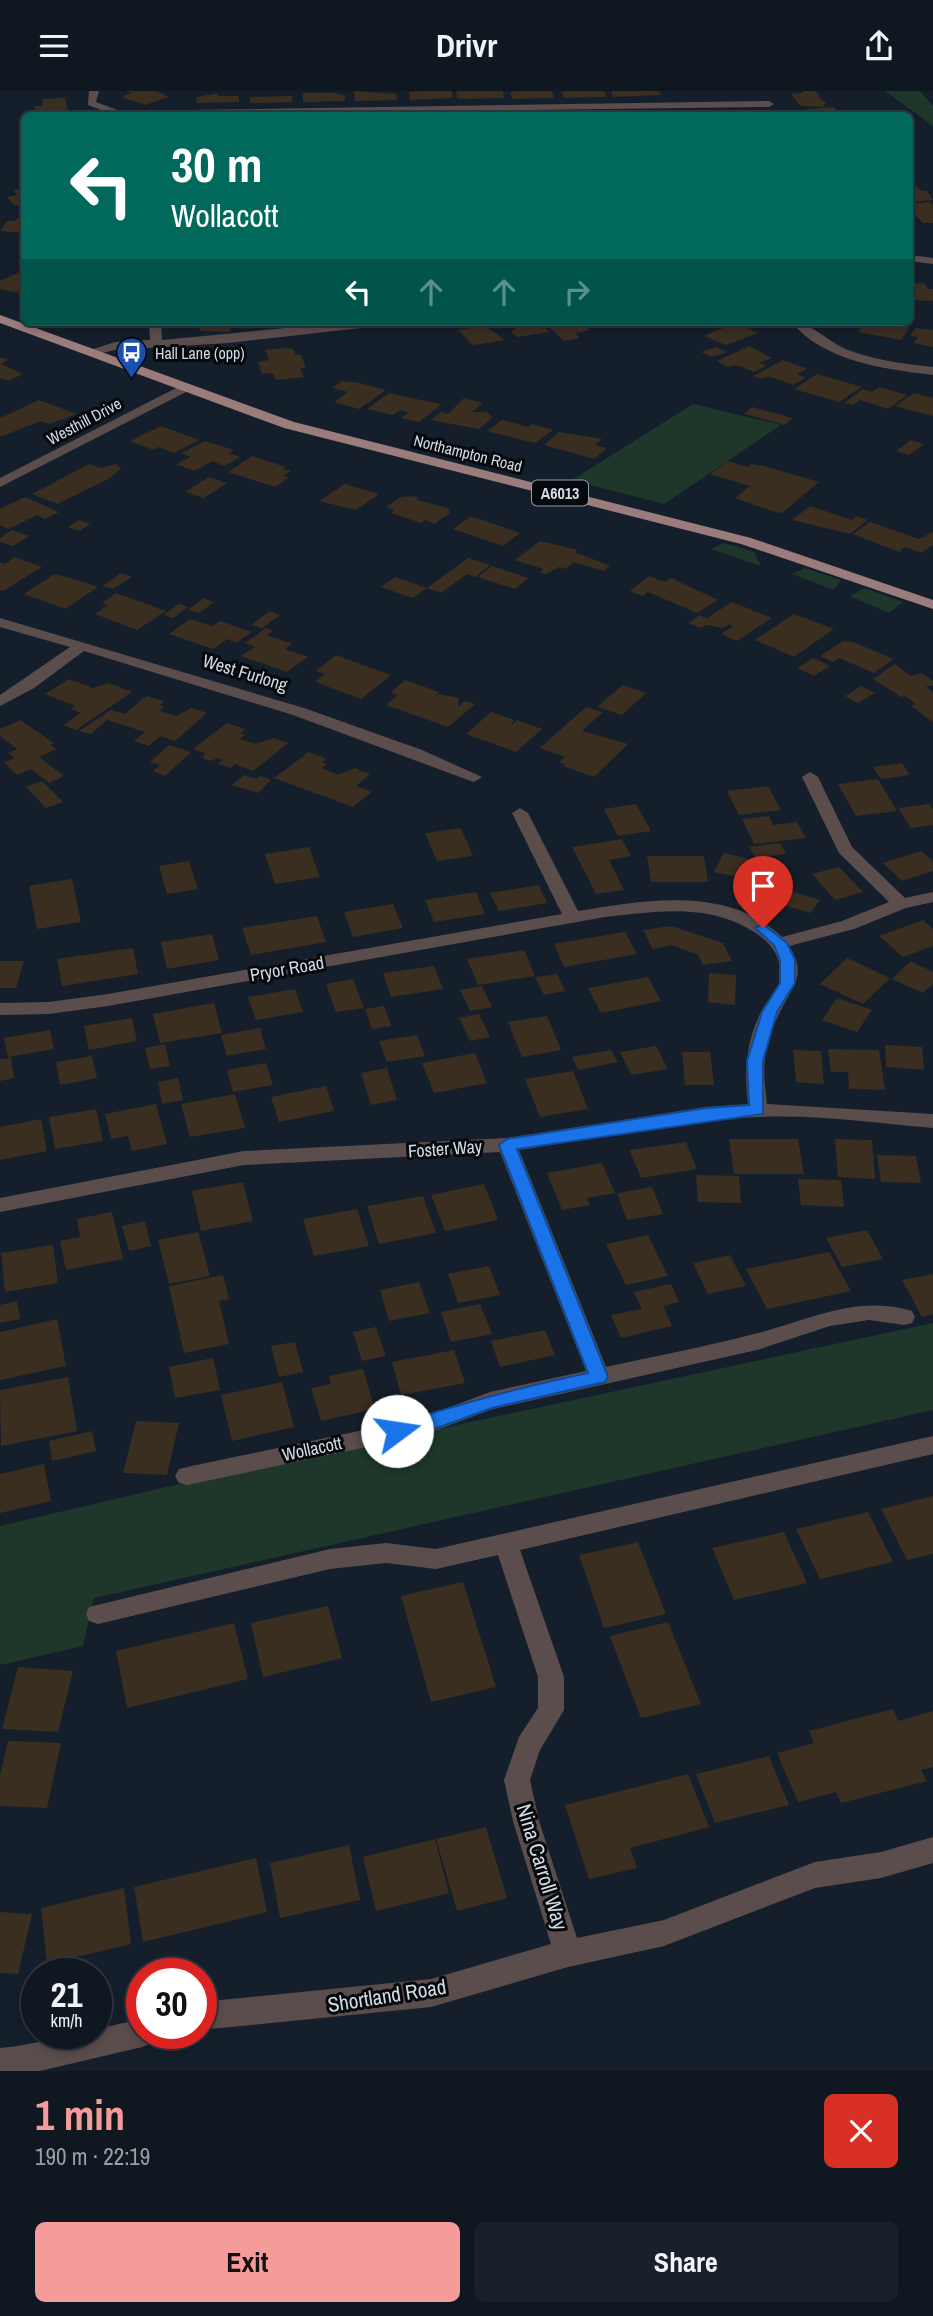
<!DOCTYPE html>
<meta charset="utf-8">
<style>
:root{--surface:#0f1720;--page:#182029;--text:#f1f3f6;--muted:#9b9fa5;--line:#2f363e;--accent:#f59b99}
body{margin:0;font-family:"Archivo Narrow",sans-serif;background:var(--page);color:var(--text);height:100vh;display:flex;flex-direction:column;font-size:26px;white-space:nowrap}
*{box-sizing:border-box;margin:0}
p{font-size:23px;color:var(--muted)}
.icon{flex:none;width:38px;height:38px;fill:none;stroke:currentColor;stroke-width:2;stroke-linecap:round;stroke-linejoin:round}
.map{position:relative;height:1980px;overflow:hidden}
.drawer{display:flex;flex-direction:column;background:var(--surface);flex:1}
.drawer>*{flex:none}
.top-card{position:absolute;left:21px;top:21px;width:892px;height:214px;border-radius:10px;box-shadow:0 4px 10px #0003,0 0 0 2px var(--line);background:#00695c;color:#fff;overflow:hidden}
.speed{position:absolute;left:21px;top:1867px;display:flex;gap:14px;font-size:35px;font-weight:700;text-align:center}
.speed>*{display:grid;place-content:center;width:91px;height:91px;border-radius:50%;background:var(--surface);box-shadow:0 4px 10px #0003,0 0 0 2px var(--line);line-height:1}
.speed small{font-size:18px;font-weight:400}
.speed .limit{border:10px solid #d22;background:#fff;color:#111}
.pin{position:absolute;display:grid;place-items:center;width:60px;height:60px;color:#fff;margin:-72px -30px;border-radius:50% 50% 50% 0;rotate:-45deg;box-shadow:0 0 7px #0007}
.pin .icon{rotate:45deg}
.me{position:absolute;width:77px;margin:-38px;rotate:76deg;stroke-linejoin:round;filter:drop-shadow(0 0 5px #0008)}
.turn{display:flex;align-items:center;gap:24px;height:147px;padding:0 35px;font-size:32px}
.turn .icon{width:91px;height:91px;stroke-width:2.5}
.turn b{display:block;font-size:49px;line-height:60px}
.lanes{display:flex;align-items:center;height:66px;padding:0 35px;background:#0003;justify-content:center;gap:35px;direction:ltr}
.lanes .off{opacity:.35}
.round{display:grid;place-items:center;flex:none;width:74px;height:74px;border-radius:10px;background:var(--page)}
.head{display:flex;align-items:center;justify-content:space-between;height:119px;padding:0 35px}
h1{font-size:42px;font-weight:700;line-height:52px;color:var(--accent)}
.cta{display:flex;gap:14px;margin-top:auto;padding:14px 35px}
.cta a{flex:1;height:80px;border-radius:10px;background:var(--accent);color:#111;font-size:28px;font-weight:700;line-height:80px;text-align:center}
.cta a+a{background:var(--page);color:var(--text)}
header{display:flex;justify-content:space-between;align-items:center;height:91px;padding:0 35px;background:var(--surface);font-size:32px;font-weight:700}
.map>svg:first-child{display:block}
</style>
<header><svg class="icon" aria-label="menu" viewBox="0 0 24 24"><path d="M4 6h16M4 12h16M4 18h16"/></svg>Drivr<svg class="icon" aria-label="share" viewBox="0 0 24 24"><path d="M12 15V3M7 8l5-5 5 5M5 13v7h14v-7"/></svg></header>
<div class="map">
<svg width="933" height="1980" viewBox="0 0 933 1980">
<rect width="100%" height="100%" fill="#141f2b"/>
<path fill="#1e372a" d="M885,0H920L933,15V35Z
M693,313L781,334L664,413L572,389Z
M724,452L754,461L761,475L711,458Z
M805,477L841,489L834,499L792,483Z
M864,497L903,511L889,522L850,505Z
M933,1232V1319L94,1507L83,1555L0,1574V1435L162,1397Z"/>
<path fill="#3a2e21" d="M126,0H156L169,6L145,14L121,6L132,2Z
M354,0L396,3L397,9L355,10Z
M427,0H452L453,7L410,9L409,1Z
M456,0H503L504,7L463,8L457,7Z
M520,0H552L554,7L512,8L510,1Z
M562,0H604L606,6L564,7Z
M611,0H659L661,4L613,6Z
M802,0H816L821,9L828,12L823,13L825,16L800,15L791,3L804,2Z
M218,2V5H239V11L196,12L197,6Z
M303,2H335L345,4V10L303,11Z
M292,5V11L250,12V6Z
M65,7L68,20L36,24L34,15H43L42,8Z
M833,16L844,24H812L806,18Z
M914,93L922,100H927L933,109L912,111L910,94Z
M24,97V114H14L7,106L18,104L13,99Z
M930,111L933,114V132H923L910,119V113Z
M24,121V142L0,140L7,130H15Z
M24,179V203L0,198V190Z
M924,192L928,198H933V210L910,209V193Z
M84,231H106L102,237L81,236Z
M219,231H232L230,241L199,240L201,233Z
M508,231H539L550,241L517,246L510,240L516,239Z
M544,231L583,232L590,239L575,242L580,247L564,250Z
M589,231H635L638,234L596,237Z
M866,231H891L890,233L909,237L901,249L858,241Z
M735,232L758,242L726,254L704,245Z
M485,235L505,249L473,254L458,239Z
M916,237L933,239V256L914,252L918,246L910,245Z
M749,255L772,267L759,272L766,275L754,281L737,274L728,276L717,270Z
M716,256L727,261L712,266L701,261Z
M286,257L293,258L296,264H301L306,277H300L304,286L276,289L273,282L262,283L258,271L269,269L265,259Z
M0,266L8,269L1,273L23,283L8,290L0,287Z
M783,269L807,278L797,283L806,287L793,294L768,285L762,288L753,285Z
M817,283L862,296L839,311L794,298Z
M342,290L359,292L386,299L359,318L334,311L348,301L332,297Z
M879,296L907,304L888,318L860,309L853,314L844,312L863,298L872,301Z
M389,302L425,310L442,313L419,331L401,327L409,321L400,319L393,324L367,318Z
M914,302L933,307V325L895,315Z
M464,307L483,312L472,321H486L493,326L479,338L431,329L441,321L448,323Z
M39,309L77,323L49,333L41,330L0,346V327Z
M752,316L793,327L785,334L744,323Z
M502,329L528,336L532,333L553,339L535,352L487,340Z
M161,335L199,349L174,362L158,356L153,359L130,350Z
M559,341L602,348L595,354L607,357L594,368L544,354Z
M911,349L924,353L909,364L896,360Z
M205,350L234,359L229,362L240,366L224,375L213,370L194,380L176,373L191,366L181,362Z
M252,365L286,376L283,378L291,380L283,385L288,387L275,396L228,381Z
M728,370L747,376L751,373L764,375L819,391L782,422L772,420L735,407L750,395L710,383Z
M89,373L101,377L116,373L121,378L108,388L57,413L32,403Z
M209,386L227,392L204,407L185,401Z
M345,393L361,398L379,403L356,419L319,410Z
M412,405L419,407L417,409L448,417L450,422L434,433L425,429L421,432L391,422L395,419L386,416L401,406Z
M25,406L59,421L45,428L37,424L9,438L0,434V418Z
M810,415L852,429L856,425L868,429L850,443L792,429Z
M470,426L483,429L520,442L503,455L453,438Z
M79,429L90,433L80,440L68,436Z
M870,431L919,448L933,441V454L921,462L905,456L899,461L853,443Z
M12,439L29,445L13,455L0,451V447Z
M540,450L578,459L575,461L610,475L603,480L574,471L565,478L559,476L546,483L540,482L543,478L515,469Z
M15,466L42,476L3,500L0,499V471L5,473Z
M468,467L490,474L475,486L467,483L441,502L427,497Z
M492,475L529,487L515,498L478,486Z
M121,482L132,486L113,498L103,495Z
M55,483L77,489L98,496L65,518L24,503Z
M649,485L664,491L671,487L718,509L697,522L648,501L642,505L630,500Z
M395,486L427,497L413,507L381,496Z
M116,502L144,512L166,520L137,539L95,523L108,514L102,512Z
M203,507L214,511L199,522L188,519Z
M732,511L772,527L737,550L721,543L733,535L729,533L723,537L706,534L701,537L688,532L700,524L707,527Z
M179,513L188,516L173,527L163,524Z
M270,520L280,524L262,537L251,534Z
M794,523L834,538L794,566L755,549Z
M190,528L212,535L220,530L252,541L236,552L227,548L213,558L169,543Z
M266,537L273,540L267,544L292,553L285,558L308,566L287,581L241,565L255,556L245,552Z
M843,550L853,551L894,568L874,582L839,567L833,571L820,565Z
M336,564L368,576L391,584L361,608L315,591L325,583L316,580Z
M813,567L830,575L814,585L797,577Z
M895,573L911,585L921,582L933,590V594L926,596L933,601V631L911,615L916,613L905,605L901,606L873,588Z
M69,588L93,597L109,592L132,601L76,639L63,634L81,622L71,618L75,615L45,603Z
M405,589L439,601L434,607L439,603L459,607L458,616L465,610L475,613L448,636L386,614L398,604L391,601Z
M623,594L646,602L622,624L597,616Z
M861,595L875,602L858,612L845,605Z
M146,605L164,610L160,614L164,615L160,620L176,625L192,617L207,622L175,650L160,645L149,655L134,650L145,641L107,629L91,643L79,640L111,619L125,623Z
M586,616L603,621L582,640L628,653L594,686L563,675L566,673L559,671L565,666L540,657Z
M491,621L514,629L510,635L517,629L542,638L516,661L466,643Z
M20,629L54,652L50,654L57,658L39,666L64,685L49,692L31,678L17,684L4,671L15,667L8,662L17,658L0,645V638Z
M227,632L245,638L240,642L245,644L240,648L256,653L273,647L288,652L253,680L235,673L231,677L218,673L223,669L218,667L210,670L203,667L205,662L193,658Z
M169,654L191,661L165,685L153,680L160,674L150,671Z
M309,661L327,668L322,671L327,673L322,677L338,684L355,677L370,683L356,695L372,701L353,716L274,687Z
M902,672L910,684L881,688L873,676Z
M244,684L257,688L260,685L271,689L258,702L232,694Z
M878,688L897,720L856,725L838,693Z
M42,690L63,711L46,717L26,696Z
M768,695L781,719L739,724L727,700Z
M636,713L651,740L618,745L604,718Z
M929,713L933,719V734L911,737L898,717Z
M769,725L773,734L797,731L806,747L754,753L742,728Z
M461,737L473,765L437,770L425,742Z
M622,748L631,765L609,769L624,799L596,803L572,756Z
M780,752L786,763L755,767L749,756Z
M309,756L320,786L275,793L265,763Z
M921,760L933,770V780L902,790L883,772Z
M724,762L757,770L748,788L714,781Z
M647,765H704L708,791H651Z
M189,770L198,798L167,803L159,775Z
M839,776L863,801L835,809L812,783Z
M72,788L81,831L37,838L29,795Z
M539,794L547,812L499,820L490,802Z
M777,796L820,809L810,822L767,809Z
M476,801L485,823L434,831L425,809Z
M393,813L403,837L353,846L344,821Z
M317,825L326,851L251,864L242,837Z
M923,829L933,838V855L903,866L879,845Z
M671,835L723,852L732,870L703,874L698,864L672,854L653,858L643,839Z
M625,841L637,863L564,876L554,853Z
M212,843L219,869L167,878L161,851Z
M133,857L138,883L62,895L57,868Z
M524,859L535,885L478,894L467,868Z
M847,867L890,887L863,913L820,893Z
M0,870H24L16,897H0Z
M911,870L933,881V893L923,902L892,888Z
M434,875L443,898L391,906L383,882Z
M709,882L736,884L735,914L708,911Z
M557,883L565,900L544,904L535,886Z
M648,886L661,910L601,922L588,897Z
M353,888L364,917L336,921L326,893Z
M482,895L492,916L470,920L460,899Z
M295,898L303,921L256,929L248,906Z
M837,907L872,919L857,941L822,929Z
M214,912L222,942L160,952L153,923Z
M384,915L391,935L372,938L365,918Z
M479,923L490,946L470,950L459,927Z
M547,925L561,959L522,966L508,931Z
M132,927L137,950L89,959L84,935Z
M260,937L266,958L227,965L221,944Z
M50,939L54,958L8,966L4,947Z
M417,944L425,965L387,971L379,950Z
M165,953L170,975L150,978L145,957Z
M885,954L922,956L924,979L886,976Z
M656,955L668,978L631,984L620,961Z
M828,958L879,959L885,999L849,998L848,981H831Z
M611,959L618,971L578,979L572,966Z
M793,959L821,960L824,993L796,991Z
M682,961H710L714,994H685Z
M475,962L487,992L434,1002L422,972Z
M92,965L97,987L60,994L56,971Z
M11,967L14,987L0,990V968Z
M266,972L273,994L233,1001L227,979Z
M387,977L397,1009L371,1014L361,982Z
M573,980L588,1018L540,1026L525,988Z
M178,987L183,1009L162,1013L158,991Z
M326,995L334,1020L279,1031L271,1006Z
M235,1003L245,1037L190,1046L181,1013Z
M156,1013L167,1053L132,1060L128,1045L111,1048L105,1023Z
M96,1018L103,1050L55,1058L49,1026Z
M41,1028L47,1060L0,1069V1036Z
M729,1048H798L804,1083H734Z
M835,1048L872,1049L875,1088L838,1086Z
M686,1051L697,1078L641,1087L629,1059Z
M877,1064L916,1065L921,1092L881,1091Z
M602,1072L615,1102L587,1107L590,1114L562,1119L547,1082Z
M696,1084L739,1085L741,1112L698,1111Z
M798,1088L841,1089L844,1116L801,1114Z
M243,1091L253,1130L201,1140L192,1100Z
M484,1093L498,1129L445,1140L431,1104Z
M652,1096L663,1123L627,1129L617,1102Z
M423,1105L436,1142L379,1153L367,1115Z
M357,1118L369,1155L314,1165L303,1128Z
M112,1121L123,1168L66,1179L60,1150L80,1146L77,1128Z
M145,1130L151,1155L129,1160L122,1135Z
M867,1139L883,1168L842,1176L826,1147Z
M198,1141L210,1185L169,1193L158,1149Z
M648,1144L668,1185L626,1194L606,1153Z
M53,1154L58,1192L5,1201L1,1162Z
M829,1161L851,1200L767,1218L746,1178Z
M730,1164L746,1195L708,1203L693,1172Z
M489,1175L500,1204L458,1212L448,1183Z
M933,1183V1223L922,1226L902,1189Z
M223,1184L229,1208L219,1210L229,1253L184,1262L169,1195Z
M419,1191L430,1222L389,1230L380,1199Z
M671,1193L679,1211L663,1215L672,1235L621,1247L611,1224L642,1218L634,1201Z
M17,1210L20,1228L0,1232V1214Z
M480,1213L492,1243L451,1251L441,1221Z
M57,1228L66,1275L0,1289V1241Z
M376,1236L386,1265L362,1270L353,1241Z
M545,1239L555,1264L500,1276L491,1250Z
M295,1251L303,1281L279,1286L271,1255Z
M454,1259L465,1292L401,1304L392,1271Z
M213,1267L220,1299L175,1307L169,1276Z
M363,1278L375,1318L321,1330L311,1297L331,1293L329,1285Z
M68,1286L77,1340L1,1355L0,1299Z
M282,1291L294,1336L232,1350L221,1304Z
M136,1330L179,1332L167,1384L123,1382Z
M92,1340L96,1360L52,1370L49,1350Z
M44,1373L51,1410L0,1422V1383Z
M933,1405V1463L907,1469L881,1418Z
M868,1421L893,1471L820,1488L796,1438Z
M784,1441L807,1492L734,1509L712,1457Z
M638,1451L666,1523L604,1537L579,1464Z
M463,1491L496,1596L431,1611L401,1505Z
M328,1515L342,1567L263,1586L251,1532Z
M668,1531L701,1613L641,1627L610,1545Z
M234,1532L248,1588L127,1617L116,1560Z
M18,1576L73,1580L58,1641L2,1638Z
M893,1618L898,1630L933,1620V1676L921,1679L927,1690L841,1712L836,1701L798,1711L777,1662L814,1652L809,1640Z
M8,1650L61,1652L47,1717L0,1715V1684Z
M769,1665L789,1714L715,1732L696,1683Z
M688,1683L709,1736L630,1757L637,1777L589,1788L565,1714Z
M486,1736L507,1807L457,1820L436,1748Z
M435,1748L449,1802L376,1820L363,1766Z
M349,1754L360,1809L280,1827L270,1772Z
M256,1767L267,1821L143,1851L134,1796Z
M124,1797L131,1853L47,1873L41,1817Z
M0,1821L32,1823L18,1883L0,1882Z"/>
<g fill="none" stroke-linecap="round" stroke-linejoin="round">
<path fill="#5c4d4d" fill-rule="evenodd" d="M89,0H99L96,11L120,20L769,10L774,13L769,16L114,24L88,14Z
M910,164L933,167V173L910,170Z
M149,231H161L162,249L348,231H385L379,235L228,252L115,259L90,265L84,261L115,251L150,249Z
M791,231C811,231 828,251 848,259C875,269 904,273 933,276V284C884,278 825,271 791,231Z
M184,293L188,294V300L0,396V387Z
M0,527L304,617L422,659L482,686L474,691L468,689L293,624L84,560L34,597L0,615V604L70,556L0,536Z
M810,681L818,686L852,756L905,807L933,801V811L906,817L854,838L789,855C808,885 792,895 780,921C774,932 770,945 767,957C762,976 765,994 767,1013L933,1023V1037C875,1032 816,1023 757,1026C677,1029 598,1047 519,1059L606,1276C655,1265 705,1256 754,1243C808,1230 855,1203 912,1220L915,1226L912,1232L904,1234L869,1229L830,1235L757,1259L493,1318L423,1344L187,1394L179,1392L175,1385L179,1378L187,1376L421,1327L490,1301L586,1280L500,1061L244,1074L0,1121V1107L244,1060L507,1047L706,1016L748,1013C744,980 746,950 762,919C767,910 776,902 779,892C784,873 775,856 760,845C713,811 660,820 605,826L108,915L49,923L0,924V912L49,911L108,903L562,823L512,722L520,717L528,722L578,820C645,809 728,794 782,846L842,830L889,811L839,762L802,686Z
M933,1345V1363L520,1459L564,1586V1619L540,1659L530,1689L539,1730L577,1847L664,1829L815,1771L881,1761L933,1746V1772L881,1787L815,1797L664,1855L568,1876L431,1916L201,1939V1911L431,1888L551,1853L513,1730L504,1689L519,1646L538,1617V1586L498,1464L436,1478L386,1472L330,1478L98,1533L89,1530L86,1523L89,1516L330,1458L386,1452L436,1458Z
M142,1928V1942H156L152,1952L142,1956L40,1980H0V1957C33,1955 63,1942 96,1942V1938Z"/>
<path fill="#9a7c7c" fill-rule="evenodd" d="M0,224L294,331L751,447L933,509V518L741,453L284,337L0,232Z"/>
</g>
<path fill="#1a73e8" stroke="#114b97" stroke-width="2" d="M763,833L787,852L795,869V892L777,921L763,970V1023L517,1058L608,1286L605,1291L492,1317L423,1342L397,1348L390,1346L387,1340L390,1335C456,1314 520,1296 588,1282L499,1054L507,1048L706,1017L749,1014L747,970L762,921L780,892V869L774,854L755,837Z"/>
<defs>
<symbol id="bus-pin" viewBox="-11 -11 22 30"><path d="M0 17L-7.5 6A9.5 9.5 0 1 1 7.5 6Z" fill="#1a4fb4" stroke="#05090e"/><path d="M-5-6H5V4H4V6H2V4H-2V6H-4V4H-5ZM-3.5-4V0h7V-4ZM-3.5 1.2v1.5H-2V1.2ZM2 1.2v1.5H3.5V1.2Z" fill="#fff"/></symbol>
</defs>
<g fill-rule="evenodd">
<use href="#bus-pin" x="114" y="244" width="35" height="47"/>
</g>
<g text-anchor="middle" stroke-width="6" stroke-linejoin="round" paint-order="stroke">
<g font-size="16" fill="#d3dae3" stroke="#05090e" text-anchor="start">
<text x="155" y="268">Hall Lane (opp)</text>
</g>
<g font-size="16" fill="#d3dae3" stroke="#05090e">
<text transform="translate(84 330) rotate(-28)" y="6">Westhill Drive</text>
<text transform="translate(468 362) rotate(14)" y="6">Northampton Road</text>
</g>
<rect fill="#05090e" stroke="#959ba3" stroke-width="2" x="532" y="389.5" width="56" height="25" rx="5"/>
<g font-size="16" font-weight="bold" fill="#d3dae3">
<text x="560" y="408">A6013</text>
</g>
<g font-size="18" fill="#d3dae3" stroke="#05090e">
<text transform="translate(245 582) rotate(17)" y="6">West Furlong</text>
<text transform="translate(287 878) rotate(-10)" y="6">Pryor Road</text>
<text transform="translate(445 1058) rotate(-4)" y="6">Foster Way</text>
<text transform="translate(312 1358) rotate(-12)" y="6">Wollacott</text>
</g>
<g font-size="21" fill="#d3dae3" stroke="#05090e">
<text transform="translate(542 1776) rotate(73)" y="7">Nina Carroll Way</text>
<text transform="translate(387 1905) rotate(-9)" y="7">Shortland Road</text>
</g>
</g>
</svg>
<div class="speed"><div>21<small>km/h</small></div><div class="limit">30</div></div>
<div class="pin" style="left:763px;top:837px;background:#d93025"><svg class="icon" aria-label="arrive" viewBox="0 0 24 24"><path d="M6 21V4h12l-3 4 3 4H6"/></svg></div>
<svg class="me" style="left:397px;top:1340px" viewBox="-20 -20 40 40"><circle r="19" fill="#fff"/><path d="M0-13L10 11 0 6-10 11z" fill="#1a73e8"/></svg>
<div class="top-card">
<div class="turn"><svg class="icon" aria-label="left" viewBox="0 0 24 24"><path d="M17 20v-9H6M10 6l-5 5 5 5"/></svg><div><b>30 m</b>Wollacott</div></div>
<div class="lanes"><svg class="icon" aria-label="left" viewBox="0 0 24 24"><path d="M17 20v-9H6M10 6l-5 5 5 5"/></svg><svg class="icon off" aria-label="ahead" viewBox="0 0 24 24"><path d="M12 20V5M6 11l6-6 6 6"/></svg><svg class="icon off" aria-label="ahead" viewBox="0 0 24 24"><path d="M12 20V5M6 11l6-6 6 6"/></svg><svg class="icon off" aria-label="right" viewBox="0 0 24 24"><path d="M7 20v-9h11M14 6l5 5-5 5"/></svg></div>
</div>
</div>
<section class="drawer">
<div class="head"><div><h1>1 min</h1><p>190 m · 22:19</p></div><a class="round" style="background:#d93025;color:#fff"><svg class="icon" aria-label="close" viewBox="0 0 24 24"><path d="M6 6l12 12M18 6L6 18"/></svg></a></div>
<div class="cta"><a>Exit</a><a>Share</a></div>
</section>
